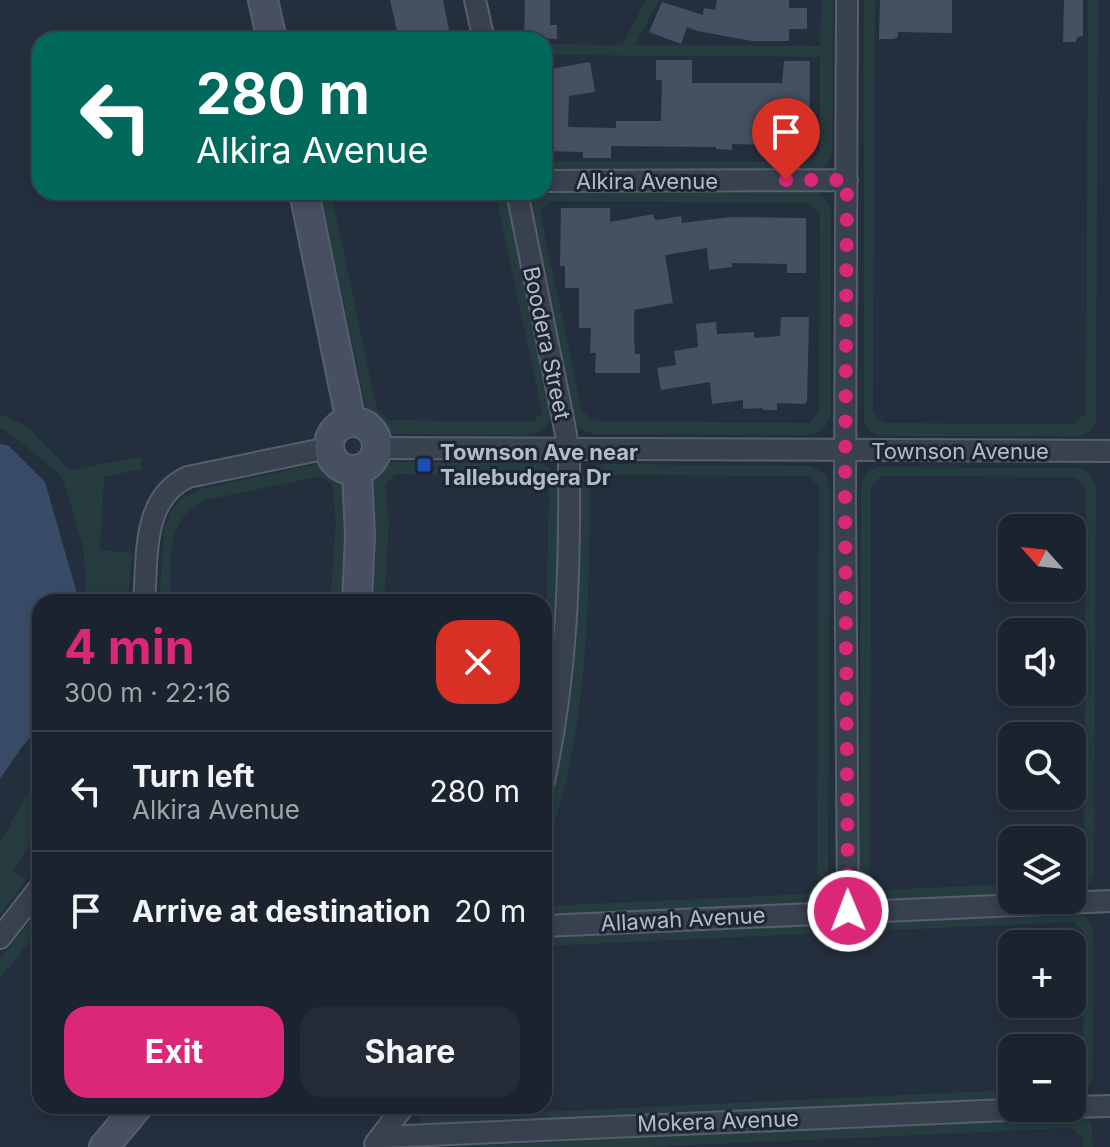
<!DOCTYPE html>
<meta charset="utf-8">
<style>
:root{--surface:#1b232e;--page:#242b36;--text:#f1f3f6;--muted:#a0a4aa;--line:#39404a;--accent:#db2777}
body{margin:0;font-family:Inter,sans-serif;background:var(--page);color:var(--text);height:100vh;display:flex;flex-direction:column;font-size:30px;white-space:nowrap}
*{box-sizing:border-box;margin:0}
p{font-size:26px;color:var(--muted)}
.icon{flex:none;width:44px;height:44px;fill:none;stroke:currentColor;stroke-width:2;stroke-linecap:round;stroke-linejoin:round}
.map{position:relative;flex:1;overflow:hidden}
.details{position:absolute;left:32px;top:594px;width:520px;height:520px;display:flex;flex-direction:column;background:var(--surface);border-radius:24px;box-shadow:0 4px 12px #0003,0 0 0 2px var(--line)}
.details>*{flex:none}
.banner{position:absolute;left:32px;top:32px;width:520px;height:168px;border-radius:24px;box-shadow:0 4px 12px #0003,0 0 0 2px var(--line);background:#00695c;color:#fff;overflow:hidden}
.needle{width:52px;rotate:297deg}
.tools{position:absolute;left:998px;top:514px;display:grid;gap:16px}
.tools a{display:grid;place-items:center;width:88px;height:88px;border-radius:16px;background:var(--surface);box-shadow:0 4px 12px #0003,0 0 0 2px var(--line);font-size:40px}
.pin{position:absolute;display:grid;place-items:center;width:68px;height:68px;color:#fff;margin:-82px -34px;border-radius:50% 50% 50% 0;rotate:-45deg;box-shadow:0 0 8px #0007}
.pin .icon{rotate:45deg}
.me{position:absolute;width:88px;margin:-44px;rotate:359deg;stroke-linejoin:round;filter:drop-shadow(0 0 6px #0008)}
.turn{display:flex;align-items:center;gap:28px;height:168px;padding:0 32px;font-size:36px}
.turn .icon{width:104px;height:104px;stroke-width:2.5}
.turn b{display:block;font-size:56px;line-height:68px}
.round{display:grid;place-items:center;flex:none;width:84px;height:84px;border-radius:24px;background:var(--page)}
.overview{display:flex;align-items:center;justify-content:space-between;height:136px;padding:0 32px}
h1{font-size:48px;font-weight:700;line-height:60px;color:var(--accent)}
.action{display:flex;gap:16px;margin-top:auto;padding:16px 32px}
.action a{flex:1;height:92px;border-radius:24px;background:var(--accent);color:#fff;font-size:32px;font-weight:700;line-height:92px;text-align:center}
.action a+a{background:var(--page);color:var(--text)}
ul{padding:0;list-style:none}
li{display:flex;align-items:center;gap:24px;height:120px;padding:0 32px;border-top:2px solid var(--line)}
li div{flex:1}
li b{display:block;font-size:30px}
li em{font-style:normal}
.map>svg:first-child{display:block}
</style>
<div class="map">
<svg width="1110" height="1147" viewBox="0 0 1110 1147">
<rect width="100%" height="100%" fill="#242f3e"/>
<path fill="#263c3f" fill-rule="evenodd" d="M646,0H659L635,45L820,46L821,0H833L832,151L828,163L820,171L544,172V161L810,162L820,152V57L544,55V44L622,45Z
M864,0H875L873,412L883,423L1074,424L1086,413L1088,0H1098L1096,419C1094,430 1088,433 1077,436H882L873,433L864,423Z
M556,190L812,191C826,195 830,202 831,216V413C827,429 820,433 805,435L594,434L580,429L573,416L530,217C530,200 539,191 556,190ZM549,201L809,203L820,213L819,412L808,423L595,421L582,411L540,212Z
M320,192H331L377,410L389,420L533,422L542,412L495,192H506L552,411C550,425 542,433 527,435L400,434C384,433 373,427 367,412Z
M0,414L27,426L69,470L141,457V469L104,477L100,550L132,553L128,602H87L83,546L62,476L4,429L0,428Z
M385,462L530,463L543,464L555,473L559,496L556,625L544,726L549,486L539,475L395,474L385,485L389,521L384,602H373L376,544L373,477L374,470Z
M317,464C326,464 333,467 338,476C349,496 342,576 341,602H330L336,522L332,484L320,476L206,500C163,519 172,562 170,602H159L164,529L171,511L181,499L201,489Z
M604,464L811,466L827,475L830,492L828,884L827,892L817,902L544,917V906L806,894L817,883L819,487L808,476L601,475L590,486C589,573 589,661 573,747C566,786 555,822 544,860C544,809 563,760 569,710C580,633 579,556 581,478L590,466Z
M879,467L1080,468L1089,473L1096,487L1094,874C1090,885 1085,891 1072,892V882L1084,870L1086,488L1075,477L881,476L871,487L870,880L881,890L1012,884V895L886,901L870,898L860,887L861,494C862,480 864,470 879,467Z
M40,771V829L13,871L26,880L0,914V843Z
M40,909V929L0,978V959Z
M1062,913L1084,916L1094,932L1093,1079L1086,1092L1072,1097V1088L1083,1076L1084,932L1073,922L544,946V936Z
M1012,1090V1101L430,1127C420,1123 416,1117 417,1106H427L426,1109L431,1117Z
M1078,1118L1091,1122L1093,1147H1083V1138L1072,1128L650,1147H448Z"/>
<path fill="#394c67" d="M0,444L9,446L45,482L78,597V602H40V727L21,748L0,779Z"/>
<path fill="#455162" d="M390,0H443L451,40H399Z
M525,0H550V25H557V39L524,38Z
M717,0H789V8H807V29H789V41H752L697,31L687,27L681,44L649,32L662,2L703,15L704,8L715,10Z
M880,0H952V33L898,32V37L893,39H879Z
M1064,0H1083V36L1077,37L1076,42H1063Z
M656,60H692V83H782L784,61H810L809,152H784L782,145L732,144V150L716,149V147L611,146V158H583V152L544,151V70L590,62L595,92L569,96L568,127L616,128V121H661L662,80H656Z
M561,208H610V222L654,214V219L658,220L681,216L682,223L730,217L806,218V273H787V264L732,263V267L709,270L707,248L665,255L673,303L634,310V341L635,354H640V373H595L596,353H590L591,328H579V288H565V266H560Z
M781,317H809L807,402L804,404L777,403V410H763L762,408L743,409V400L712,404L710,382L661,390L657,368L676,365L674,351L698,347L696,324L716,322L717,334L754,332V338L780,336Z"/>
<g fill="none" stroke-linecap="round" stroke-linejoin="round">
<defs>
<path id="street" d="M475,0L484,40
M847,0L845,498L848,911
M544,181L847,180
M517,192L566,434L569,464C570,571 567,677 544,781
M377,448L1110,451
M144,602C148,558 141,498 188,477L328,448
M544,926L1110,901
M0,938L40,887
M1072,1107L1110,1106
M382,1137L1055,1108
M375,1144L404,1106"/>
<path id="secondary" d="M263,0L272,40
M304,192L351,422
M329 446a24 24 0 1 1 48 0a24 24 0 1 1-48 0Z
M357,471L360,536L357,602
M104,1147L138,1106"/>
</defs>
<use href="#street" stroke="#565f6c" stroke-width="24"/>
<use href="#secondary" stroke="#565f6c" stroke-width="32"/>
<use href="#street" stroke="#38414e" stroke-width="20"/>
<use href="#secondary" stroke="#465061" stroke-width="28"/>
</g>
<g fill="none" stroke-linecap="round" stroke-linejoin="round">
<path stroke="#db2777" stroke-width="14" stroke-dasharray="0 25.2" d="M786,180H847L845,498L848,911"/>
</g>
<rect fill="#1a4fb4" stroke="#1d2633" stroke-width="3" x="416" y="457" width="16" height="16" rx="4"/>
<g text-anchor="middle" stroke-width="6" stroke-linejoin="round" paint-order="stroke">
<g font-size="22" fill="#b4bcc9" stroke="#1d2633">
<text x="647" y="189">Alkira Avenue</text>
<text transform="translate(547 343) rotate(78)" y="8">Boodera Street</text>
<text x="960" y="459">Townson Avenue</text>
<text transform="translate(683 919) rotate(-3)" y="8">Allawah Avenue</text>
<text transform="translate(718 1121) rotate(-2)" y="8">Mokera Avenue</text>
</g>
<g font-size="22" font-weight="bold" fill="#b4bcc9" stroke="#1d2633" text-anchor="start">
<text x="440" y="460">Townson Ave near<tspan x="440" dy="25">Tallebudgera Dr</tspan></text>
</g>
</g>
</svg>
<div class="tools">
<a><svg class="needle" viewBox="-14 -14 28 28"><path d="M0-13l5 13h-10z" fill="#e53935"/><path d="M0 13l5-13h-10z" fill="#a0a4aa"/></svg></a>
<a><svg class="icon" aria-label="sound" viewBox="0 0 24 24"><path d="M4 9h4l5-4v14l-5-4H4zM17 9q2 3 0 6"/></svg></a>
<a><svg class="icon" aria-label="search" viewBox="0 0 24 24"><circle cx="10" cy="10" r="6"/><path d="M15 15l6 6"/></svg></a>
<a><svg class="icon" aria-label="layers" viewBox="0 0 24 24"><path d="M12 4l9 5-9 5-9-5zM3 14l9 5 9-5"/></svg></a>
<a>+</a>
<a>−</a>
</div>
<div class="pin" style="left:786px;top:180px;background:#d93025"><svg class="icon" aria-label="arrive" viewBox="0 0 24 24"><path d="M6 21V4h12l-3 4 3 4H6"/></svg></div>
<svg class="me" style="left:848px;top:911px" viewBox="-20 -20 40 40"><circle r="17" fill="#db2777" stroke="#fff" stroke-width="3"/><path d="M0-11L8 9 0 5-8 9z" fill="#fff"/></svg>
<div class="banner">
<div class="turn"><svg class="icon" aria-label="left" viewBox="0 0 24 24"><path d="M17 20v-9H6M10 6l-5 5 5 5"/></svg><div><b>280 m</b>Alkira Avenue</div></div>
</div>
<section class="details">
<div class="overview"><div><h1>4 min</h1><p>300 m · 22:16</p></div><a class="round" style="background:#d93025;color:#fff"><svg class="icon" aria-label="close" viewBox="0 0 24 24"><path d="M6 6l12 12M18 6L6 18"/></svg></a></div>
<ul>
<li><svg class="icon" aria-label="left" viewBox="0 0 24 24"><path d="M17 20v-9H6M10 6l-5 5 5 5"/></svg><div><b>Turn left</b><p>Alkira Avenue</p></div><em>280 m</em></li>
<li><svg class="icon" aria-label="arrive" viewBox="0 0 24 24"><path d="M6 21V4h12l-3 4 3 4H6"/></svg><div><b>Arrive at destination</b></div><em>20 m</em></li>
</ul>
<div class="action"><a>Exit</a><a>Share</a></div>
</section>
</div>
